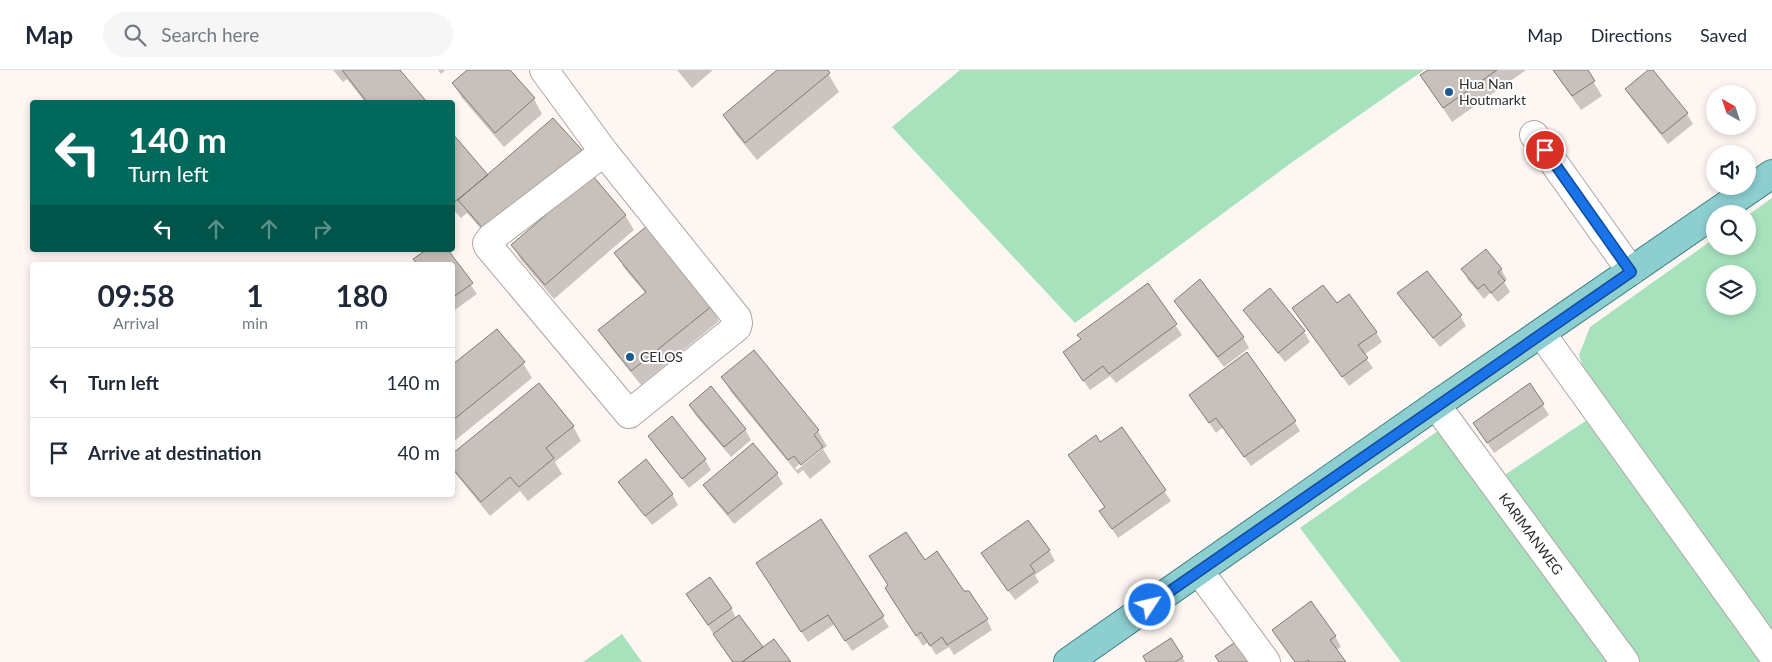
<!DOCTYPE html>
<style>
:root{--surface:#fff;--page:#f6f6f7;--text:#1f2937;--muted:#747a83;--line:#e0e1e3}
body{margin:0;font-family:Lato,sans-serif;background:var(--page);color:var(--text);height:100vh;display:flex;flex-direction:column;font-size:19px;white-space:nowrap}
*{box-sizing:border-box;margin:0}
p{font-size:16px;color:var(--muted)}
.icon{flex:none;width:28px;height:28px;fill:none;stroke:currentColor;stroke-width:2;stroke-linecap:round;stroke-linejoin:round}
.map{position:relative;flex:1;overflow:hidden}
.panel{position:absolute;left:30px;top:192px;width:425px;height:235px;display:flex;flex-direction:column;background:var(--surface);border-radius:5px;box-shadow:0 2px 8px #0003}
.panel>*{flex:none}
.banner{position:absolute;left:30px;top:30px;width:425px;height:152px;border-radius:5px;box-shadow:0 2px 8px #0003;background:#00695c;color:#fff;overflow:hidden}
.needle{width:32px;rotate:321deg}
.controls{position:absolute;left:1706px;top:15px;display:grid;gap:10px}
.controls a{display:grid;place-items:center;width:50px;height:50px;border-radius:50%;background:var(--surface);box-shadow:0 2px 8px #0003;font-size:25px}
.pin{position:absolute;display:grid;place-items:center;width:42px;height:42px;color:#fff;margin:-21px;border:2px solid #fff;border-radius:50%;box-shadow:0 1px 5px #0007}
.me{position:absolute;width:55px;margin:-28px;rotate:55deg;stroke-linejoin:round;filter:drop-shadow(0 0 4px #0008)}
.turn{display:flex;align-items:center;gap:18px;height:105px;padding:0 15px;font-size:22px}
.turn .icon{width:65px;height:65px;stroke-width:2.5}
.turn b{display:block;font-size:35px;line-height:42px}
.lanes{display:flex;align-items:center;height:48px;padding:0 15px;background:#0003;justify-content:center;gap:25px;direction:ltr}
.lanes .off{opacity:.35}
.eta{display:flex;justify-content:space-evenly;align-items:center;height:85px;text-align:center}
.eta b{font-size:30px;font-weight:700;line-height:35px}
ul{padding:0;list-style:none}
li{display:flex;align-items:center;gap:15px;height:70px;padding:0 15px;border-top:1px solid var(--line)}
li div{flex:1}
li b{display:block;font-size:19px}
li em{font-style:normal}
header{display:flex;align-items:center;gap:30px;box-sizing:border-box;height:70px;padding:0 25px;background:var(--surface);border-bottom:1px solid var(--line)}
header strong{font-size:24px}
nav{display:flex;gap:28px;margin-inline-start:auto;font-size:18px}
.search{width:350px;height:45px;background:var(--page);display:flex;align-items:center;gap:12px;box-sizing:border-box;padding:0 18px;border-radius:28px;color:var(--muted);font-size:19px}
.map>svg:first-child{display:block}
</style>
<header>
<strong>Map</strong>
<div class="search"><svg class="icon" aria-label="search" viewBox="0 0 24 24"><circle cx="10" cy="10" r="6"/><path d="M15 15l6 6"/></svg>Search here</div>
<nav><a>Map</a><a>Directions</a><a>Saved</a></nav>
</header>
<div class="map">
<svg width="1772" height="592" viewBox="0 0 1772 592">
<rect width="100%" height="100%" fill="#fef6f2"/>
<path fill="#a7e2bc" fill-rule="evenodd" d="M960,0H1424L1291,93L1075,253L892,57Z
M1772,128V564L1585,304L1579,285L1590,257L1715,168V176H1748V145ZM1715,204H1748V236H1715Z
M1590,348L1765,592H1637L1500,408Z
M1442,358L1615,592H1401L1300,458Z
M622,564L642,592H583Z"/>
<path fill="#0003" fill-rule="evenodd" d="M333,0H399L426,32H365L347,9L343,12Z
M438,0H445L441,4Z
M468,0H509L534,29L542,44L504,77L462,28L453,13Z
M677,0H713L692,18Z
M779,0H826L839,22L757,90L735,63L724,45Z
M1430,0H1526L1452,52L1422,6Z
M1553,0H1586L1602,26L1581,40Z
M1650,0L1687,44L1693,54L1668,74L1632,29L1627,19Z
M452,65L487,107L581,81L589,96L496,176L467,143L461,148L452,138Z
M625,145L634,160L554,229L521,190L512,175Z
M428,180H447L477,224L452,242V195H418Z
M616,183L711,237L719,251L641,315L609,275L600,260L646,224L624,198Z
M1463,199H1501L1507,210L1504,212L1510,222L1498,232L1490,223L1484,229L1468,210Z
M1148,215L1182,265L1116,313L1110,306L1090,320L1064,283Z
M1399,224L1460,246L1466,256L1440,277L1405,234Z
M1175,231L1243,267L1249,278L1224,297L1181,241Z
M1336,234L1376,262L1382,272L1364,285L1373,298L1349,316L1293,238Z
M1245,240L1304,262L1310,272L1285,292L1251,250Z
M754,282L818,361L827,376L823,379L831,392L810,409L803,400L798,404L731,322L723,308ZM822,375V379L797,400L795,398Z
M523,293L532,308L452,373V296Z
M1530,315L1549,345L1494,383L1481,363Z
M1190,325L1294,351L1300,361L1251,396L1223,357L1216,363Z
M690,336L745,359L751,370L731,387L696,346Z
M672,348L705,390L711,400L689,418L655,376L649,366Z
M573,356L581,371L555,392L562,404L528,431L520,421L490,446L452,399V385Z
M1121,358L1171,431L1118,468L1100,441L1105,438L1069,385L1100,374Z
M777,404L783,414L734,454L710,425L705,415Z
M620,412L672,424L678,435L652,455L626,422Z
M821,451L889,557L852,581L835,554L808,572L763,503Z
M1049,480L1055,491L1035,505L1039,512L1015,530L982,483Z
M924,491L963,523L987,550L992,560L954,585L949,577L936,585L928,572L923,576L892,529Z
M687,524L731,538L736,548L763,579L789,592H732Z
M1335,566L1341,577L1336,580L1344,592H1295Z
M1182,587L1185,592H1147Z"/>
<path fill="#c8c0ba" stroke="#817a74" d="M342,0H400L427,32H367Z
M467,0H510L535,28L495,63L452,13Z
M777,0H828L830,3L745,73L723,45Z
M1428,0H1497L1443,38L1420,5Z
M1553,0H1588L1595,11L1572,26Z
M1648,0H1653L1688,43L1662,64L1625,19Z
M553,48L582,80L486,162L458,130Z
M452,63L488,105L452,134Z
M592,105L626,145L545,215L511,175Z
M647,156L712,236L631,301L598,260L646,222L614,183Z
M1486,179L1502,199L1498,202L1505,211L1491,223L1484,214L1478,219L1461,199Z
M426,180H448L473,213L452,228V195H418L413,189Z
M1427,201L1462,245L1433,268L1397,223Z
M1200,209L1244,267L1218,287L1174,231Z
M1148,213L1177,254L1109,304L1103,296L1083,311L1063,282L1081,269L1077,265Z
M1323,215L1337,233L1349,224L1377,262L1358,275L1368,288L1342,307L1292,238Z
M1270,218L1305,261L1278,283L1243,240Z
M497,259L525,292L452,351V295Z
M754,280L819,360L814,365L823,377L801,395L794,386L788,390L721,307Z
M1247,282L1296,351L1244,387L1216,348L1209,353L1189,325Z
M539,313L574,356L546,378L554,388L519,417L510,407L481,432L452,398V384Z
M1530,313L1544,334L1487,373L1473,353Z
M711,316L746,359L724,377L689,335Z
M672,346L706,389L682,409L648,366Z
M1122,357L1166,420L1112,459L1099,441L1105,437L1068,385L1096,365L1100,372Z
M753,373L778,403L728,444L703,415Z
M646,389L673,424L645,446L618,412Z
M821,449L884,546L845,571L828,545L801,562L756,493Z
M1028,450L1050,480L1030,495L1035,502L1008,521L981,483Z
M906,462L925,490L937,481L964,521H969L988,549L947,575L942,567L930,576L921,562L916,566L885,518L888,515L869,486Z
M710,507L732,538L708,555L686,524Z
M1311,531L1336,566L1330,570L1346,592H1309L1308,590L1305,592H1295L1272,560Z
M739,545L763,577L742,592H733L713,564Z
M1171,568L1183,587L1175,592H1146L1143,586Z
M774,569L791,592H742Z
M1240,569L1256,592H1219L1215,586Z"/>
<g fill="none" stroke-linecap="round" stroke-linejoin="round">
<defs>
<g id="minor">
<path d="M544,0L604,82L737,248L738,253L737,257L629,344L488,176L487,173L491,168L604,82"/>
<path d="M1534,65L1631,201"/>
<path d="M1541,263L1772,584"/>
<path id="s1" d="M1436,335L1625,592"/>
<path d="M1199,501L1266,592"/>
</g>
<path id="major" d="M1068,592L1436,335L1772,104"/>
</defs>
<use href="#minor" stroke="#b0a6a3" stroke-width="30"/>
<use href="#major" stroke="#3b8082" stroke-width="30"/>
<use href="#minor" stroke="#fff" stroke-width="28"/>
<use href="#major" stroke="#8dced0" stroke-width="28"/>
</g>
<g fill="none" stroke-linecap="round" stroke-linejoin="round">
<defs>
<path id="route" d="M1150,535L1631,202L1545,80"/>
</defs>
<use href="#route" stroke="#114b97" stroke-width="12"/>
<use href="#route" stroke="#1a73e8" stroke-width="9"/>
</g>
<g fill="#1a5c92" stroke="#fff" stroke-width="2">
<circle cx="1449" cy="22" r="5"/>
<circle cx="630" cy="287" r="5"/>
</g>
<g text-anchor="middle" stroke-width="4" stroke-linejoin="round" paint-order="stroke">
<g font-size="14" fill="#312d2c" stroke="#fff" text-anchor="start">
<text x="1459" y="19">Hua Nan<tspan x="1459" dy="16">Houtmarkt</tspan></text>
<text x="640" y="292">CELOS</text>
</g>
<g font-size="14" fill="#312d2c" stroke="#fff">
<text dy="5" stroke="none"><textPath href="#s1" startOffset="160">KARIMANWEG</textPath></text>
</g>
</g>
</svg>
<div class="controls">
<a><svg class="needle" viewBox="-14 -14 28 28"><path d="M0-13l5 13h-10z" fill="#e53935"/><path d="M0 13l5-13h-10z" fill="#747a83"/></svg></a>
<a><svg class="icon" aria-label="sound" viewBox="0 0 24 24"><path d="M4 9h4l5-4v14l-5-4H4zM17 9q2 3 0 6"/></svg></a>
<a><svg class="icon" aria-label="search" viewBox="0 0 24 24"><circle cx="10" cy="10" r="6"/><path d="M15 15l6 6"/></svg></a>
<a><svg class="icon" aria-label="layers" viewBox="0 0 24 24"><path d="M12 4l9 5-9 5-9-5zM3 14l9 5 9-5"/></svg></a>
</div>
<div class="pin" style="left:1545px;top:80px;background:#d93025"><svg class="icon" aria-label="arrive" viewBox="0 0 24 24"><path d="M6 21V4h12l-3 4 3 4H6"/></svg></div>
<svg class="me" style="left:1150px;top:535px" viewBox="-20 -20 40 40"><circle r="17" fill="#1a73e8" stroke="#fff" stroke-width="3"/><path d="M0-11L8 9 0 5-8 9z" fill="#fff"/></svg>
<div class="banner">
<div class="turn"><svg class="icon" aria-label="left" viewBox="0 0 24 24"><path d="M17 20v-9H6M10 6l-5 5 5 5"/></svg><div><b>140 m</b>Turn left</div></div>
<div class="lanes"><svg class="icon" aria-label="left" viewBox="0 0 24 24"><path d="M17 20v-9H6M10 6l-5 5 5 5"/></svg><svg class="icon off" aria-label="ahead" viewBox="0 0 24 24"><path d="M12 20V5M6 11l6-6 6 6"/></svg><svg class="icon off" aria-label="ahead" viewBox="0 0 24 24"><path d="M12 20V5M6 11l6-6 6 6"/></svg><svg class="icon off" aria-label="right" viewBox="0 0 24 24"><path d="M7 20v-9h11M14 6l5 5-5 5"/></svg></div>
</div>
<section class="panel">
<div class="eta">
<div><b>09:58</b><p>Arrival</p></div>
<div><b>1</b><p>min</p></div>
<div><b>180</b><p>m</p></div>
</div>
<ul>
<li><svg class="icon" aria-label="left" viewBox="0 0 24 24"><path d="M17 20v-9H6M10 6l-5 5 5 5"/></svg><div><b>Turn left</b></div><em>140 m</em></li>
<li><svg class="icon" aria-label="arrive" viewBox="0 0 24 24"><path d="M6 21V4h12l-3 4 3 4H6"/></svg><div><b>Arrive at destination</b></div><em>40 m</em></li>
</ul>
</section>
</div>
